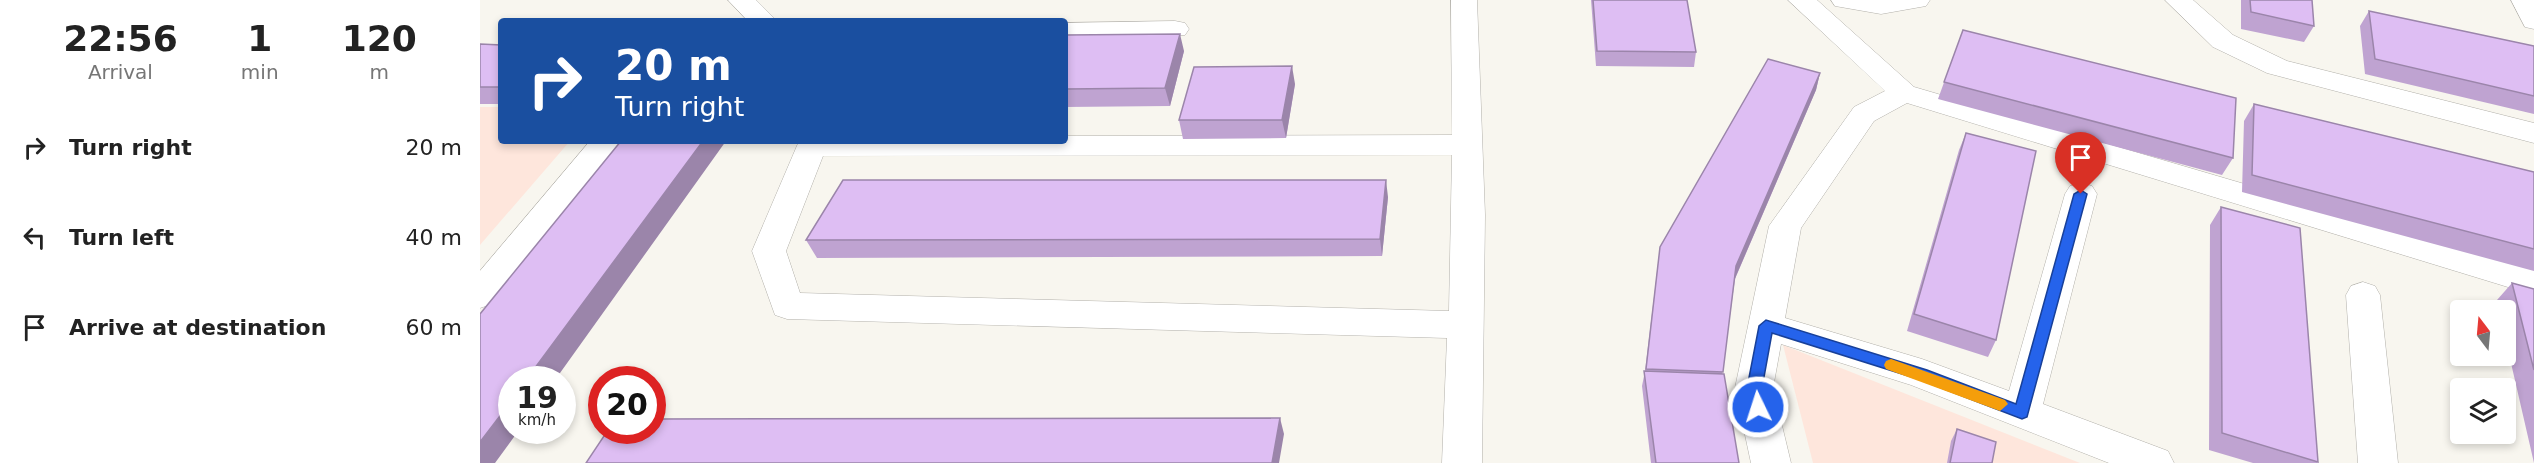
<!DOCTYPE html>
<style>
:root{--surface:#fff;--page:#f2f2f2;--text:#222;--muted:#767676}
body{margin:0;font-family:"DejaVu Sans",sans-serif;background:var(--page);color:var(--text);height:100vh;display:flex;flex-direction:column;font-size:22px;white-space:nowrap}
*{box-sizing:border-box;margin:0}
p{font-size:20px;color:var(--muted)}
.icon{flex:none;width:33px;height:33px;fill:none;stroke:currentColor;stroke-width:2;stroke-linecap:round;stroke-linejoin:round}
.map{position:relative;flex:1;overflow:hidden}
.details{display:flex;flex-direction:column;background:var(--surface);width:480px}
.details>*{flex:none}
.banner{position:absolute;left:18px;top:18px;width:570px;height:126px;border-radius:6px;box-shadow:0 3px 9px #0003;background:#1a4fa0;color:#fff;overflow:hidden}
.needle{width:39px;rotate:344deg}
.buttons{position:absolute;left:1970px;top:300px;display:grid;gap:12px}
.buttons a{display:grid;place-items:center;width:66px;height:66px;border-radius:6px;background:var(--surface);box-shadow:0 3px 9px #0003;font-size:30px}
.speed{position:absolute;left:18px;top:366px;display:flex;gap:12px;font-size:30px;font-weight:700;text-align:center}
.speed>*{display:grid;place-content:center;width:78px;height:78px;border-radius:50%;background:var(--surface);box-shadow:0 3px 9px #0003;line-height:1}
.speed small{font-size:15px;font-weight:400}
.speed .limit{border:9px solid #d22;background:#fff;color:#111}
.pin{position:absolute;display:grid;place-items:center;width:51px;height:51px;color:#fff;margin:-62px -26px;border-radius:50% 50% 50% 0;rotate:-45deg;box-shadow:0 0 6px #0007}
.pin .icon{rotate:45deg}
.me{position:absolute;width:66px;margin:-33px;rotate:356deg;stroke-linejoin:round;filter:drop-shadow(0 0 4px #0008)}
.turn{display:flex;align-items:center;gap:21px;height:126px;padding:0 18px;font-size:27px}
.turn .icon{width:78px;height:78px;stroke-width:2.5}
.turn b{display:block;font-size:42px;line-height:51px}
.eta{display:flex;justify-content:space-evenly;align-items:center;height:102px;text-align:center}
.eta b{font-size:36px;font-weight:700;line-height:42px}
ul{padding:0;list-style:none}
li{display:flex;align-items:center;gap:18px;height:90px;padding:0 18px}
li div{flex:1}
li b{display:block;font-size:22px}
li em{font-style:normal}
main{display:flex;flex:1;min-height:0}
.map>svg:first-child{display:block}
</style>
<main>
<section class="details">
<div class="eta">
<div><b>22:56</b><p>Arrival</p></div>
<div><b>1</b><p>min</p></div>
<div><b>120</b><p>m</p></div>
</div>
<ul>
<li><svg class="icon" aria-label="right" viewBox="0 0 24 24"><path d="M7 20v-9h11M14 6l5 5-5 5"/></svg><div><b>Turn right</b></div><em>20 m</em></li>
<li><svg class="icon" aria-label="left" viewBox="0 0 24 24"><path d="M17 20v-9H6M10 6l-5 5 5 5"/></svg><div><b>Turn left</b></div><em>40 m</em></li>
<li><svg class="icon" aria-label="arrive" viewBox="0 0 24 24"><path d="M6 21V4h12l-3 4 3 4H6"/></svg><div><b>Arrive at destination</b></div><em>60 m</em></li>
</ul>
</section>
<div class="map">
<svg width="2054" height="463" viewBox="0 0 2054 463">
<rect width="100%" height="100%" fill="#f8f6ef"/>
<path fill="#fee6dc" d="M0,107H21V141H90L0,245Z
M1303,345L1600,463H1333Z"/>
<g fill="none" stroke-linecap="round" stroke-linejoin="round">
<defs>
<path id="minor" d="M248,0H276L297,21H268Z
M971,0H997L1005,215L1002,463H962L967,338L307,319L295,315L272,251L319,141H585V136L972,135ZM972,155L969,311L320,293L306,251L343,156Z
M1308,0H1337L1434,87L2054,269V295L1427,103L1394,121L1321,228L1305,318L1442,359L1529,391L1585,194L1590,186L1601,183L1612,186L1617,194L1563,404L1688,451L1694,463H1629L1431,385L1301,344L1293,388L1311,463H1271L1255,388L1289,226L1374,107L1405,91Z
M1351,0H1450L1446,6L1401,14L1355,6Z
M1685,0H1713L1753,35L1807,61L2054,123V143L1787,73L1733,47Z
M2031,0H2054V29L2045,27Z
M695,21L705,23L709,29L705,35L585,39V23Z
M110,141H142L12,304L0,308V271Z
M1883,282L1895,286L1900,295L1918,463H1878L1866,295L1871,286Z"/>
</defs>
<use href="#minor" stroke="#b2b0aa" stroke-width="1"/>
<use href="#minor" fill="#fff" fill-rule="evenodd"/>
</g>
<path fill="#bfa3d1" d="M1111,0H1207L1216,52L1214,67L1116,66Z
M1761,0H1832L1834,26L1824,42L1761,29Z
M1889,11L2054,46V114L1885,74L1880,26Z
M1483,30L1753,158L1742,175L1458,99Z
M585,35L704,51L690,106L585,107Z
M0,44L21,45V104H0Z
M1340,73L1336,90L1255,279L1242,374L1259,463H1171L1162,386L1165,371L1180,247Z
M815,84L806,138L703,139L699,120Z
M1774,104L2054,172V271L1762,192L1764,121Z
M1486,133L1516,340L1508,357L1427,331L1479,150Z
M908,197L902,256L337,258L326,240Z
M1741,207L1838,462L1837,463H1773L1729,450L1730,225Z
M2032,283L2054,289V463L2025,337V310H2019L2017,300Z
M1477,429L1512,463H1467L1471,441Z"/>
<path fill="#9b85aa" d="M700,34L704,51L690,106L685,88Z
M812,66L815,84L806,138L802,120Z
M1340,73L1336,90L1253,283L1256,266Z
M223,141H246L75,380H46Z
M906,180L908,197L902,256L900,239Z
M32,400V430H39L15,463H0V442Z
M800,418L804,434L799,463H792Z"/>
<path fill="#debef3" stroke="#9b85aa" stroke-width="1.5" d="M1113,0H1207L1216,52L1117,51Z
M1770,0H1832L1834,26L1771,12Z
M1889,11L2054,46V96L1895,59Z
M1483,30L1756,98L1753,158L1464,82Z
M700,34L685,88L585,89V35Z
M0,44L21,45V87H0Z
M1288,59L1340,73L1256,266L1243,372L1166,369L1180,247Z
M812,66L802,120H699L714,67Z
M1774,104L2054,172V249L1772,175Z
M1486,133L1556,151L1516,340L1434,314Z
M141,141H223L46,380H32V400L0,442V314Z
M363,180H906L900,239L326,240Z
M1741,207L1820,228L1838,462L1742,433Z
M2032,283L2054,289V370Z
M1164,371L1244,374L1259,463H1176Z
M800,418L792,463H106L128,430H172V419Z
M1477,429L1516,442L1512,463H1470Z"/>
<path fill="#2563eb" stroke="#184099" stroke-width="1.5" d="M1601,190L1607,194L1547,417L1542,419L1438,379L1292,333L1282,388L1286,407L1284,411H1273L1267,388L1279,326L1286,320L1447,370L1536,404L1594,194Z"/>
<path fill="#f59e0b" d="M1411,359L1525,400L1528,404L1520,411L1406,369L1404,365L1406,361Z"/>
</svg>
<div class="buttons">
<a><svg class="needle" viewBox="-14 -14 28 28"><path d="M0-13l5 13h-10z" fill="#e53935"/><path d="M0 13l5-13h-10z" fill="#767676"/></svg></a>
<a><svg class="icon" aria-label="layers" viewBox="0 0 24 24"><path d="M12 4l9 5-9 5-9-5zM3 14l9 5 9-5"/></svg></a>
</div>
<div class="speed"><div>19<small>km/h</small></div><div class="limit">20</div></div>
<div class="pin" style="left:1601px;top:194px;background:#d93025"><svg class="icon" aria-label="arrive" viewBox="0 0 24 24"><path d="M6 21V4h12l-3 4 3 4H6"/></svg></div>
<svg class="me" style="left:1278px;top:407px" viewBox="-20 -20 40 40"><circle r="17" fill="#2563eb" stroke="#fff" stroke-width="3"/><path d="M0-11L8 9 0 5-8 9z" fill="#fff"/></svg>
<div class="banner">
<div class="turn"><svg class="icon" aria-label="right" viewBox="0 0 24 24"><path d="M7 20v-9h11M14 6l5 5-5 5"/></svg><div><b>20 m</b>Turn right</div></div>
</div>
</div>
</main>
